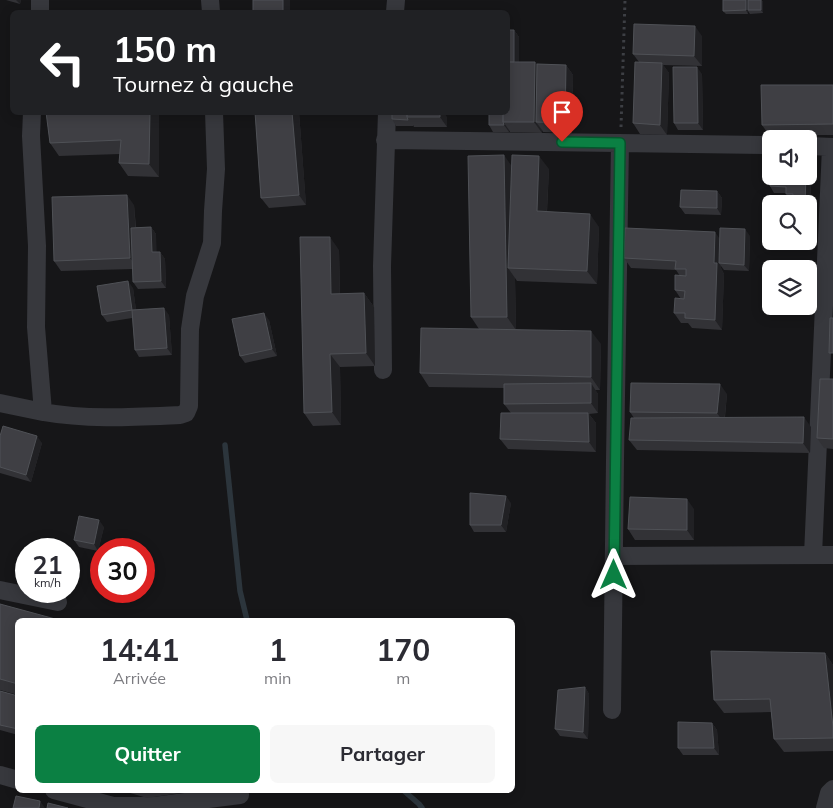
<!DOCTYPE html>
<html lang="fr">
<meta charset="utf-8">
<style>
:root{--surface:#fff;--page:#f7f7f7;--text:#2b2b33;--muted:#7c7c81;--accent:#0b8043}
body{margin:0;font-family:Mulish,sans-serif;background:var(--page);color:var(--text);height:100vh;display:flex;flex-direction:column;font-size:19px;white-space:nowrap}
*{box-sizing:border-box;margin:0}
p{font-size:16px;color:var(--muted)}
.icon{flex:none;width:28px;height:28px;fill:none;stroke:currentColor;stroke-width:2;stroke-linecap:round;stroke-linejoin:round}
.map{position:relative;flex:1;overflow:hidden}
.drawer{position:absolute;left:15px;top:618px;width:500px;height:175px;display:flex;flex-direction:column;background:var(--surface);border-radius:8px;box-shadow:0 2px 12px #0003}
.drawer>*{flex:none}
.hud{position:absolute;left:10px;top:10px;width:500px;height:105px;border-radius:8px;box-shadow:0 2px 12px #0003;background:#202124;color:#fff;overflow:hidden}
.fabs{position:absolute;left:762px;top:130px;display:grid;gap:10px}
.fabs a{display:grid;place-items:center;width:55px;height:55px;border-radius:8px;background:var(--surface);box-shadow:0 2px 12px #0003;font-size:25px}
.speed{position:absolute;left:15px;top:538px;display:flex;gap:10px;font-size:25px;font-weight:700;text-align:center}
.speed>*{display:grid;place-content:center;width:65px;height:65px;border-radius:50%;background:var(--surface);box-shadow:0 2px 12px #0003;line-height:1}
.speed small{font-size:12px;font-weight:400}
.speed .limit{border:8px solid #d22;background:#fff;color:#111}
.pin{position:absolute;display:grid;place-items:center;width:42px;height:42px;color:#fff;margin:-51px -21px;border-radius:50% 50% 50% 0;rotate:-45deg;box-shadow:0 0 5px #0007}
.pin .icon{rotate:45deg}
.me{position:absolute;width:55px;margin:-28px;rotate:0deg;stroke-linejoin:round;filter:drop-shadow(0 0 4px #0008)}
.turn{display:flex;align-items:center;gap:18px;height:105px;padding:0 20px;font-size:22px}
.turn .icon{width:65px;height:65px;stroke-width:2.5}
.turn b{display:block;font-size:35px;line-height:42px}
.eta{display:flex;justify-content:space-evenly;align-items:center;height:85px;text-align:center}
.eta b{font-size:30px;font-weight:700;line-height:35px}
.cta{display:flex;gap:10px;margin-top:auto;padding:10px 20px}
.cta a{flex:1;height:58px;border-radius:8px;background:var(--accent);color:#fff;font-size:20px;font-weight:700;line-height:58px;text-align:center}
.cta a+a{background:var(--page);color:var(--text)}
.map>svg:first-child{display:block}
</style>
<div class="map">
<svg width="833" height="808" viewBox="0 0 833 808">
<rect width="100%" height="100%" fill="#161618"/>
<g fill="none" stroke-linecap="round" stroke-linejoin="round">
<path stroke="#2c353c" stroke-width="5.5" d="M225,445L240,591L247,620
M403,790L419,804L422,808"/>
<path stroke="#3d3f44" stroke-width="3" stroke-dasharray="2.5 4" stroke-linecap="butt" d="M621,127L625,0"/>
<path stroke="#37383d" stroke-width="18" d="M210,0L211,12
M40,12V0
M395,12L396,0
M385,140L771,145
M809,146L833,147
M383,370L382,266L387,112
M0,403L43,412L36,327L37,246L31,136L32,112
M43,412C88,420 135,417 180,415L186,413L189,406L190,329L195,296L212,243L213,211L216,169L214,112
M813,555L831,147
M614,556L833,555
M0,590L58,602
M612,710L615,460L620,143
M0,775L18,780
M54,790L113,806H154L240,795
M825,808L829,793L833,789"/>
</g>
<path fill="#323236" d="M6,0H21L20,4Z
M723,0H761L763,2V13L750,14L748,11V14H726L723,11Z
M514,30L519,37V62H535L537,64L566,65L573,75L572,133L543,132L542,130V133L510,132L509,130V132H493L489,125Z
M702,36V66L663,65L669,73L667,135L640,134L633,123L639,62L633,54Z
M702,74L703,130H678L674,123Z
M833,85V135H769L762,125Z
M46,112H159V177L128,176L119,163L120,154L59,156L50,143Z
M255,112H299L306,205L269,208L261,198Z
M392,112L447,117V127H414L413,125V126H396L392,119Z
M809,151L812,156L810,210H809V204H793L792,201H791L786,193H774L770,186L809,176Z
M512,167L549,169L547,212L599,227L597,284L517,281L515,278L516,329L601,344L600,390H595L598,394V413L589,414L596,423V452L508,449L500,439L511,413L504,404V388L429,387L420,373L479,329L471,317Z
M717,191L722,198L721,215L685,214L680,207Z
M134,205L136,227H151L156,234V252H160L165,259L166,288L138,289L133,282V269L61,271L54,261Z
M750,236L749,271L724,270L721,266V268L724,274L722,330L692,328L688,323H681L674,313L681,299L675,290L680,276L676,270L631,268L624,258L720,239Z
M339,250L340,294L364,293L374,307L375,366L340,367L341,425L313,426L304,413Z
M133,288L136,310L169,315L172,355L139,357L135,350L132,318L107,322L102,315Z
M269,320L277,356L245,363L240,356Z
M833,379V449L824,448L817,438Z
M727,394L725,417L811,427L810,453L637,450L629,440L634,418L630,412Z
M0,436L42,443L31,482L0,473Z
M511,503L506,532H474L470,525Z
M694,509V540H635L628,529Z
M104,527L98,551L79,547L74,540Z
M0,604L18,620V695L0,690Z
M825,653L833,665V751L784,752L774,739L771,712L724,713L714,700Z
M585,687L589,694L588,739L560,736L555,729Z
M0,691L18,696V735L0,730Z
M712,723L717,730L719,755H683L678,748Z
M120,790H201L147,798Z"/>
<path fill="#212124" d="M16,0H21L20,4Z
M283,0H290V12H283Z
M746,0H748V14L746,10Z
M761,0L763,2V13L761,10Z
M695,26L702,36V66L694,56Z
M514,30L519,37V71L514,65Z
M535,62L542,72L536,122L542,130V133L534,122Z
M662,63L669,73L667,135L660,125Z
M566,65L573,75L572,133L565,123Z
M697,67L702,74L703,130L698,123Z
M150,112H159V177L149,164Z
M292,112H299L306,205L299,195Z
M440,112H444L447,117V127L440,117Z
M504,123L509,130V132L504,125Z
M809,151L812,156L810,210L809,204H805V203L806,176H809Z
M504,155L513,168L508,268L515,278L516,330L507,317Z
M539,156L549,169L546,225L537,211Z
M717,191L722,198L721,215L717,208Z
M127,195L134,205L138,268L130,258Z
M590,214L599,227L597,284L587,271Z
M151,227L156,234L157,259L152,252Z
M745,229L750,236L749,271L744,265Z
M715,232L722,242L719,263L721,266V268L724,274L722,330L715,320L714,263Z
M330,237L339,250L340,307L331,294Z
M160,252L165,259L166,288L161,281Z
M128,281L133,288L137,317L132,310Z
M364,293L374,307L375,366L366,353Z
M164,308L169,315L172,355L167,348Z
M264,313L269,320L277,356L272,349Z
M591,331L601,344L600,390L591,377Z
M330,354L340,367L341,425L332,412Z
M591,383L598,394V413L591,403Z
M720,384L727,394L724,423L717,413Z
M588,413L596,423V452L589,442Z
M804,417L811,427L810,453L803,443Z
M37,436L42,443L31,482L26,475Z
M506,496L511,503L506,532L501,525Z
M687,499L694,509V540L687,530Z
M99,520L104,527L98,551L94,544Z
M825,653L833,665V727Z
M585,687L589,694L588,739L583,732Z
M712,723L717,730L719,755L714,748Z
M40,801L45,808H39Z"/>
<path fill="#3f3f44" stroke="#4f5156" d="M253,0H283V12H253Z
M723,0H746V10L723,11Z
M748,0H761V10H748Z
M634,24L695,26L694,56L633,54Z
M508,30H514V62H508Z
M508,62H535L534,122H503V112H508Z
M635,62L662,63L660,125L633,123Z
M537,64L566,65L565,123L536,122Z
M673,67H697L698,123H674Z
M761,85H833V124L762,125Z
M46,112H150L149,164L119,163L121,140L50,143Z
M255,112H292L299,195L261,198Z
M392,112H407V117L408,120L392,119Z
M407,112H440V117H407Z
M489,112H503V122L504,125H489Z
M771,147V176H806L805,203L792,202L793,194H786V187L770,186Z
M504,155L507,317H471L468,156Z
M512,155L539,156L537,211L590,214L587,271L508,268Z
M681,190L717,191V208L680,207Z
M127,195L130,258L54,261L52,197Z
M151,227L152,252H160L161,281L133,282L131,228Z
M625,228L715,232L714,263H717L715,320L685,318V313H674L675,298L684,299L685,291L675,290V275L686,276V269H675L676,261L624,258Z
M720,228L745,229L744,265L719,263Z
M300,237H330L331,294L364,293L366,353L330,354L332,412L304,413Z
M128,281L132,310L102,315L97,286Z
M164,308L167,348L135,350L132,310Z
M264,313L272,349L240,356L232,319Z
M830,318H833V353H829Z
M421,328L591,331V377L420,373Z
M820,379H833V439L817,438Z
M591,383V403L504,404V384Z
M631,383L720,384L717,413L630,412Z
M501,413H588L589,442L500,439Z
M804,417L803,443L629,440L631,418Z
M3,426L37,436L26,475L0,467V436Z
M470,493L506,496L501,525H470Z
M630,497L687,499V530L628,529Z
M79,516L99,520L94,544L74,540Z
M0,604L59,620H18V684L0,679Z
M711,651L825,653L833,727V738L774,739L770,699L714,700Z
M585,687L583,732L555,729L558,690Z
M0,691L18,696V729L0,725Z
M678,722L712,723L714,748H678Z
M16,796L40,801L39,808H13Z
M48,803L68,808H47Z"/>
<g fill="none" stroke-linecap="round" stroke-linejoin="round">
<defs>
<path id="route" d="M562,142L620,143L614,575"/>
</defs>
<use href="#route" stroke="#07532c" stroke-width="12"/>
<use href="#route" stroke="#0b8043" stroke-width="9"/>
</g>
</svg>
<div class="fabs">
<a><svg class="icon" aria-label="sound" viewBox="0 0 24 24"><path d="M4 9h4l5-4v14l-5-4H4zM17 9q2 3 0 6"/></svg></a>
<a><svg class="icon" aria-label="search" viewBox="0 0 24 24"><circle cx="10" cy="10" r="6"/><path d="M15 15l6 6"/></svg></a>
<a><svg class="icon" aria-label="layers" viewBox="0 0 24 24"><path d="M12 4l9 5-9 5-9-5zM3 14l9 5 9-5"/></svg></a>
</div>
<div class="speed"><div>21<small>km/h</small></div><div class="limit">30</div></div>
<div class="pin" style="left:562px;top:142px;background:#d93025"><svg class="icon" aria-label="arrive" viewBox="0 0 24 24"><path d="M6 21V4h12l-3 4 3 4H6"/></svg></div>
<svg class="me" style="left:614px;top:575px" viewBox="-20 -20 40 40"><path d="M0-17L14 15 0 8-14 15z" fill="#0b8043" stroke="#fff" stroke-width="4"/></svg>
<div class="hud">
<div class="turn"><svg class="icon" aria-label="left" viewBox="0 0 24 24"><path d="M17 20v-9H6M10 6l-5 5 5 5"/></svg><div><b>150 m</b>Tournez à gauche</div></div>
</div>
<section class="drawer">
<div class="eta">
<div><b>14:41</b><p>Arrivée</p></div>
<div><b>1</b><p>min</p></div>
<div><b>170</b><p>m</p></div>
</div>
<div class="cta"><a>Quitter</a><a>Partager</a></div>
</section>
</div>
